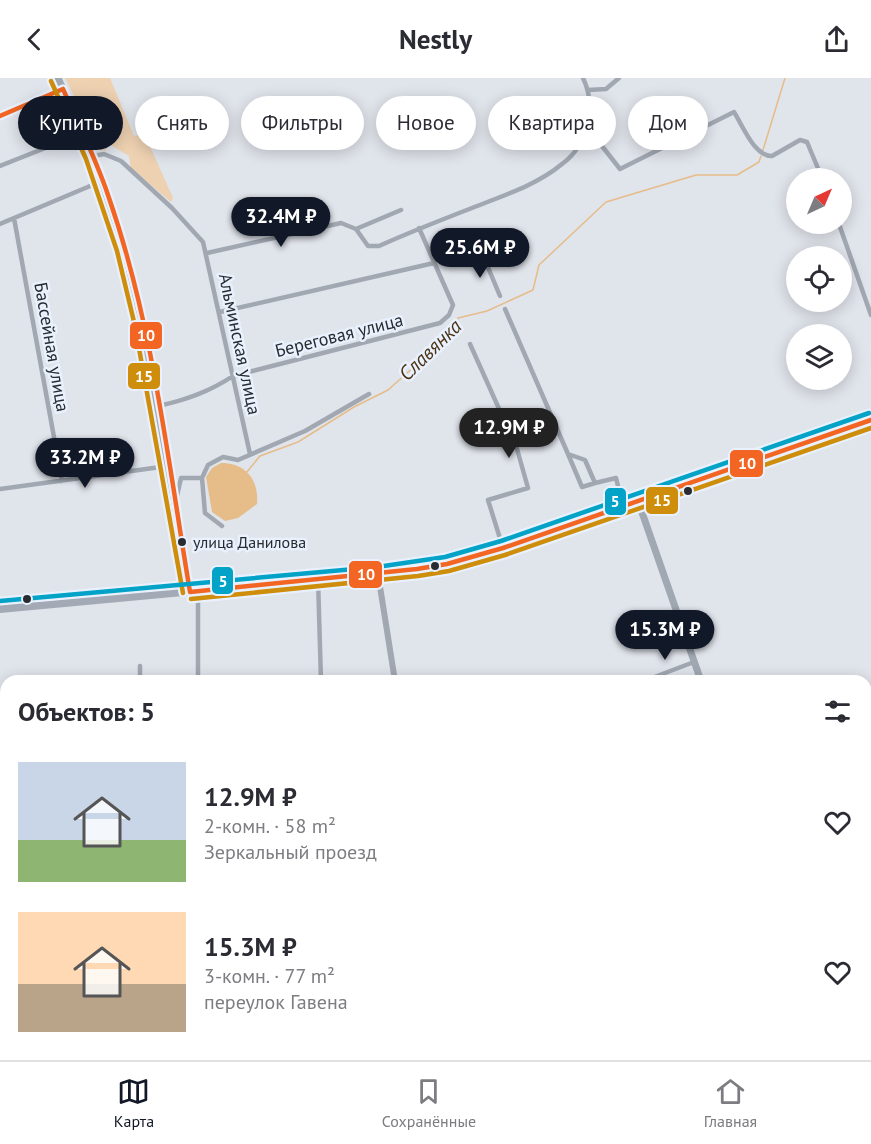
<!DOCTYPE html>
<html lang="ru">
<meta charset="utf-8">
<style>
body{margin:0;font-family:"PT Sans",sans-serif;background:#f7f7f7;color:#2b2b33;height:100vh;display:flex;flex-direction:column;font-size:22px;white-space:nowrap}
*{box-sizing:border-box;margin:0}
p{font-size:20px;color:#7c7c81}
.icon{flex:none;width:33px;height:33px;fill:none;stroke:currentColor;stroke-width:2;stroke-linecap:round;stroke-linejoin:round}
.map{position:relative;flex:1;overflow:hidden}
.panel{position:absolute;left:0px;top:597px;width:872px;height:386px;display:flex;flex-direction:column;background:#fff;border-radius:18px 18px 0 0;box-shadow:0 3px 15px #0003}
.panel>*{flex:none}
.top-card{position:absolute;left:18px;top:18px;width:836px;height:54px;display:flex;gap:12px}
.needle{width:39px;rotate:44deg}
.controls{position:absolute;left:786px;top:90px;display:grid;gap:12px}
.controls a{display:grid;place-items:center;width:66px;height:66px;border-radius:50%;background:#fff;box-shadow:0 3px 15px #0003;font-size:30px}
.price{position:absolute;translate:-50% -51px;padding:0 14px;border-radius:21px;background:#111827;color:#fff;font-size:20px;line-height:39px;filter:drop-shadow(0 2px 3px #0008)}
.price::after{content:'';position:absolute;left:50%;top:36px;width:18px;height:14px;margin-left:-9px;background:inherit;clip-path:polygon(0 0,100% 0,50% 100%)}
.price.selected{background:#222;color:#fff}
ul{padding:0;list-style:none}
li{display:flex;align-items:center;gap:18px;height:150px;padding:0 18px}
li span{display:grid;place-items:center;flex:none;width:168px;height:120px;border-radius:0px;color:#555}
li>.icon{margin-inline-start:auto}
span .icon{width:72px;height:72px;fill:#fffc;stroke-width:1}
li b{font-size:26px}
h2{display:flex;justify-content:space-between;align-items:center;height:72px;padding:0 18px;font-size:26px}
.pill{padding:0 21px;border-radius:27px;background:#fff;box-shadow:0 3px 15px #0003;font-size:21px;line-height:54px}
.pill.selected{background:#111827;color:#fff}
header{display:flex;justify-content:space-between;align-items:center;height:78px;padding:0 18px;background:#fff;font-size:27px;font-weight:700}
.dock{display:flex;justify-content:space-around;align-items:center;height:84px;border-top:2px solid #e1e1e2;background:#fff;font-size:16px;color:#7c7c81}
.dock a{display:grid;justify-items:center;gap:3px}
.dock .selected{color:#111827}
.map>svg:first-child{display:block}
.green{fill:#edd1b1}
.water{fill:#e6bc89}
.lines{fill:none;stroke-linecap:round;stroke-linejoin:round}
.stream{stroke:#e6bc89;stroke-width:1.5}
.minor{stroke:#a1a8b2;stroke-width:4.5}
.tertiary{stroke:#a1a8b2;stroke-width:6}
.secondary{stroke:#a0a8b2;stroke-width:7}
.primary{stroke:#a4aab5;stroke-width:8}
.bus-1-casing{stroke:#e8f1fd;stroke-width:9}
.bus-2-casing{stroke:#e8f1fd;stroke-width:9}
.bus-3-casing{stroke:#e8f1fd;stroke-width:9}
.bus-1{stroke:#f26522;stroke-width:4.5}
.bus-2{stroke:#ce8d0a;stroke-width:4.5}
.bus-3{stroke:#02a3c6;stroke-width:4.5}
.bus-dot{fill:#282b30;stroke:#e8f1fd;stroke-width:2}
.labels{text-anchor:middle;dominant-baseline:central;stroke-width:5;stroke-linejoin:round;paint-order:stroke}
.bus-label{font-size:16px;fill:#282b30;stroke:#e8f1fd;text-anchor:start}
.street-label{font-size:18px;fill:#282b30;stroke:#e8f1fd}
.water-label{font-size:20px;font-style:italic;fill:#4b3212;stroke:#e8f1fd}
.line-badge{stroke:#e8f1fd;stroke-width:2}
.badge-label{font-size:16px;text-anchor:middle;font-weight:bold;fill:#fff}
</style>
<header><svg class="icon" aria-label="back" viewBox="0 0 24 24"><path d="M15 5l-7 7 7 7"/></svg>Nestly<svg class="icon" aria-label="share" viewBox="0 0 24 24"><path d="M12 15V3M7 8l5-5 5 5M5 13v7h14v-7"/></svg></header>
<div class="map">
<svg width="871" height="982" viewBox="0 0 871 982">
<rect width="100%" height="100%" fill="#e0e4eb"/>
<!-- green -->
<path class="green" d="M65,0h45l24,58 11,-1 28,63 -2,4 -40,-34 -2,-12 -20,-12 -4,7 -4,-1z"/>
<!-- water -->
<path class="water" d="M221,385c25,0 38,17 36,41l-19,14 -13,3 -13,-9 -6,-35 6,-9z"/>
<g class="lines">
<!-- stream -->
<path class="stream" d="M763,72l22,-72
M246,395l14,-17 38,-14 56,-35 34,-17 46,-41 24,-31 29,-7 46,-21 6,-25 67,-63 90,-27h41l22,-13 2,-6"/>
<!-- minor -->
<path class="minor" d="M588,12l18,-1 13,-11
M587,49l33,42 114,-57c9,14 20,44 38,44l28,-16 7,2 15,36
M93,78l11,-2 17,7 51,47 31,34 47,212
M0,88l83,-33
M401,132l-45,19 12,17h11c31,-14 62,-26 93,-38 30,-12 65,-23 90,-44 26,-19 35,-57 21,-86
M14,140l48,263
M0,146l102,-43
M839,146l32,91
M207,175l134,-30 15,6
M482,175l18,43
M505,231l63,145 17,6 10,23 21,-5 7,28
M220,234l214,-49
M470,266l47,105 11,39 -40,12 15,48
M158,328c28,-6 51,-14 75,-30l207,-53 9,-8 4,-10 -34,-77
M568,376l14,33 13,-4
M202,400l6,-13 15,-8 15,3 67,-29 64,-37
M0,411l168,-23
M175,427l6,-27h21l3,35 17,13
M318,501l3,102
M140,603v-15
M198,603v-89
M644,603l50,-19
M0,753h6
M866,856l5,-2
M0,883l6,1
M866,920l5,-2
M19,976v6
M75,976v6
M142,976v6
M260,976v6
M597,976l1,6
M196,982v-6
M323,982v-6
M687,982l16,-6
M869,982l2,-1"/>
<!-- tertiary -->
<path class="tertiary" d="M0,38l63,-27
M378,496l17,107
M387,976v6"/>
<!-- secondary -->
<path class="secondary" d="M58,0l35,78 31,93 18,75 48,268
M638,423l63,180
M829,976l2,6"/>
<!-- primary -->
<path class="primary" d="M0,531l378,-35 69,-10 56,-16 368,-128"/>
<!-- bus-1 casing -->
<g class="bus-1-casing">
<path id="bus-1" d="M63,11c16,36 34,72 46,109 44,127 59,263 81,394
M0,38l63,-27
M190,514l227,-23 30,-5 56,-16 368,-128"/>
</g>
<!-- bus-2 casing -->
<g class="bus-2-casing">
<path id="bus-2" d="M51,3l35,78 31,92 18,75 48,267
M191,521l227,-23 31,-5 56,-16 366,-127"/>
</g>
<!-- bus-3 casing -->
<g class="bus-3-casing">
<path id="bus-3" d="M0,523l377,-34 68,-10 56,-16 368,-128"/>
</g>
<!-- bus-1 -->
<use href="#bus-1" class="bus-1"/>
<!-- bus-2 -->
<use href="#bus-2" class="bus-2"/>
<!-- bus-3 -->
<use href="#bus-3" class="bus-3"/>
</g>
<!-- markers -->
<g class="bus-dot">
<circle cx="688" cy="413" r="5"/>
<circle cx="182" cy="464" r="5"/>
<circle cx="435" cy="488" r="5"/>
<circle cx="27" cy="521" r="5"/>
</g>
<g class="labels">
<!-- bus labels -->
<g class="bus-label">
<text x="193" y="464">улица Данилова</text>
</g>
<!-- street labels -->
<g class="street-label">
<text transform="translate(339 257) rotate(-14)">Береговая улица</text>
<text transform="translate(240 266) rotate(78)">Альминская улица</text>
<text transform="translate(52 269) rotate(80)">Бассейная улица</text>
</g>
<!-- water labels -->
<g class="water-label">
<text transform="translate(430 272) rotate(-44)">Славянка</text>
</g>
</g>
<g class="line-badge">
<rect x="129" y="243" width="34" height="29" rx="6" fill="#f26522"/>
<rect x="127" y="284" width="34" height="28" rx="6" fill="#ce8d0a"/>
<rect x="729" y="371" width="35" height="29" rx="6" fill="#f26522"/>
<rect x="645" y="408" width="34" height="29" rx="6" fill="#ce8d0a"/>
<rect x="604" y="409" width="23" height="29" rx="6" fill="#02a3c6"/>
<rect x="348" y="482" width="35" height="29" rx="6" fill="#f26522"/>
<rect x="211" y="488" width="23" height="29" rx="6" fill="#02a3c6"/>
</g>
<g class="badge-label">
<text x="146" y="263">10</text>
<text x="144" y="304">15</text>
<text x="747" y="391">10</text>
<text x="662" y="428">15</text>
<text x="615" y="429">5</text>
<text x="366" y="502">10</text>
<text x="223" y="509">5</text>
</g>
</svg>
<div class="controls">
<a><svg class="needle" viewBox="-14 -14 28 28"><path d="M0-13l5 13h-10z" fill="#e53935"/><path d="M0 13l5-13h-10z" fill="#7c7c81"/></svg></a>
<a><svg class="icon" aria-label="locate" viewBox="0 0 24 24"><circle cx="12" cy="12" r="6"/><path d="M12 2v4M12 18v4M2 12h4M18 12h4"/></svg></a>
<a><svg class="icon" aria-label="layers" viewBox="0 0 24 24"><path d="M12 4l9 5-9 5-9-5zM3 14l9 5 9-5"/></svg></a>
</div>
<b class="price" style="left:281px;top:170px">32.4M ₽</b>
<b class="price" style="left:480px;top:201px">25.6M ₽</b>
<b class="price selected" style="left:509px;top:381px">12.9M ₽</b>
<b class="price" style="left:85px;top:411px">33.2M ₽</b>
<b class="price" style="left:665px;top:583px">15.3M ₽</b>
<div class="top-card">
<a class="pill selected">Купить</a>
<a class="pill">Снять</a>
<a class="pill">Фильтры</a>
<a class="pill">Новое</a>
<a class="pill">Квартира</a>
<a class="pill">Дом</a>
</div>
<section class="panel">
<h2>Объектов: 5<svg class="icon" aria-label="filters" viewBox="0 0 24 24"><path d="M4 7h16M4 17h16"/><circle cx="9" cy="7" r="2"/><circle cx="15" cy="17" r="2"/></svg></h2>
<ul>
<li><span style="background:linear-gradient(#c9d6e8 65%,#8fb573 0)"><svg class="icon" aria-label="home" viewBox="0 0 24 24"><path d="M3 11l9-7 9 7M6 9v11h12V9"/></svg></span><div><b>12.9M ₽</b><p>2-комн. · 58 m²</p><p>Зеркальный проезд</p></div><svg class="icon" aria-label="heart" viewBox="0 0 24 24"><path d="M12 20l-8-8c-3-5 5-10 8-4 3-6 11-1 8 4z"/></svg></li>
<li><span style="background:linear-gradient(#ffd9b3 60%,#b9a48a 0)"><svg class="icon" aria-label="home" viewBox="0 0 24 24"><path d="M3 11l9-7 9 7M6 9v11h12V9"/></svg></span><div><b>15.3M ₽</b><p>3-комн. · 77 m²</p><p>переулок Гавена</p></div><svg class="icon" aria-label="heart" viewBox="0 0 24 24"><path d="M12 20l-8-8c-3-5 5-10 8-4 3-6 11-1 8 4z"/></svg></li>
</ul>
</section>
</div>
<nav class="dock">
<a class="selected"><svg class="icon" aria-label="map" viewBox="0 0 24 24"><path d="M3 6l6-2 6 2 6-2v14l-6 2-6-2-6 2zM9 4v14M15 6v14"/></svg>Карта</a>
<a><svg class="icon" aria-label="saved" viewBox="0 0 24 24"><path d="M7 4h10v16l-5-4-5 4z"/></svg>Сохранённые</a>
<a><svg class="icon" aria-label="home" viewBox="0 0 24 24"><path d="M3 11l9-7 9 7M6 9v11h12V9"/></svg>Главная</a>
</nav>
